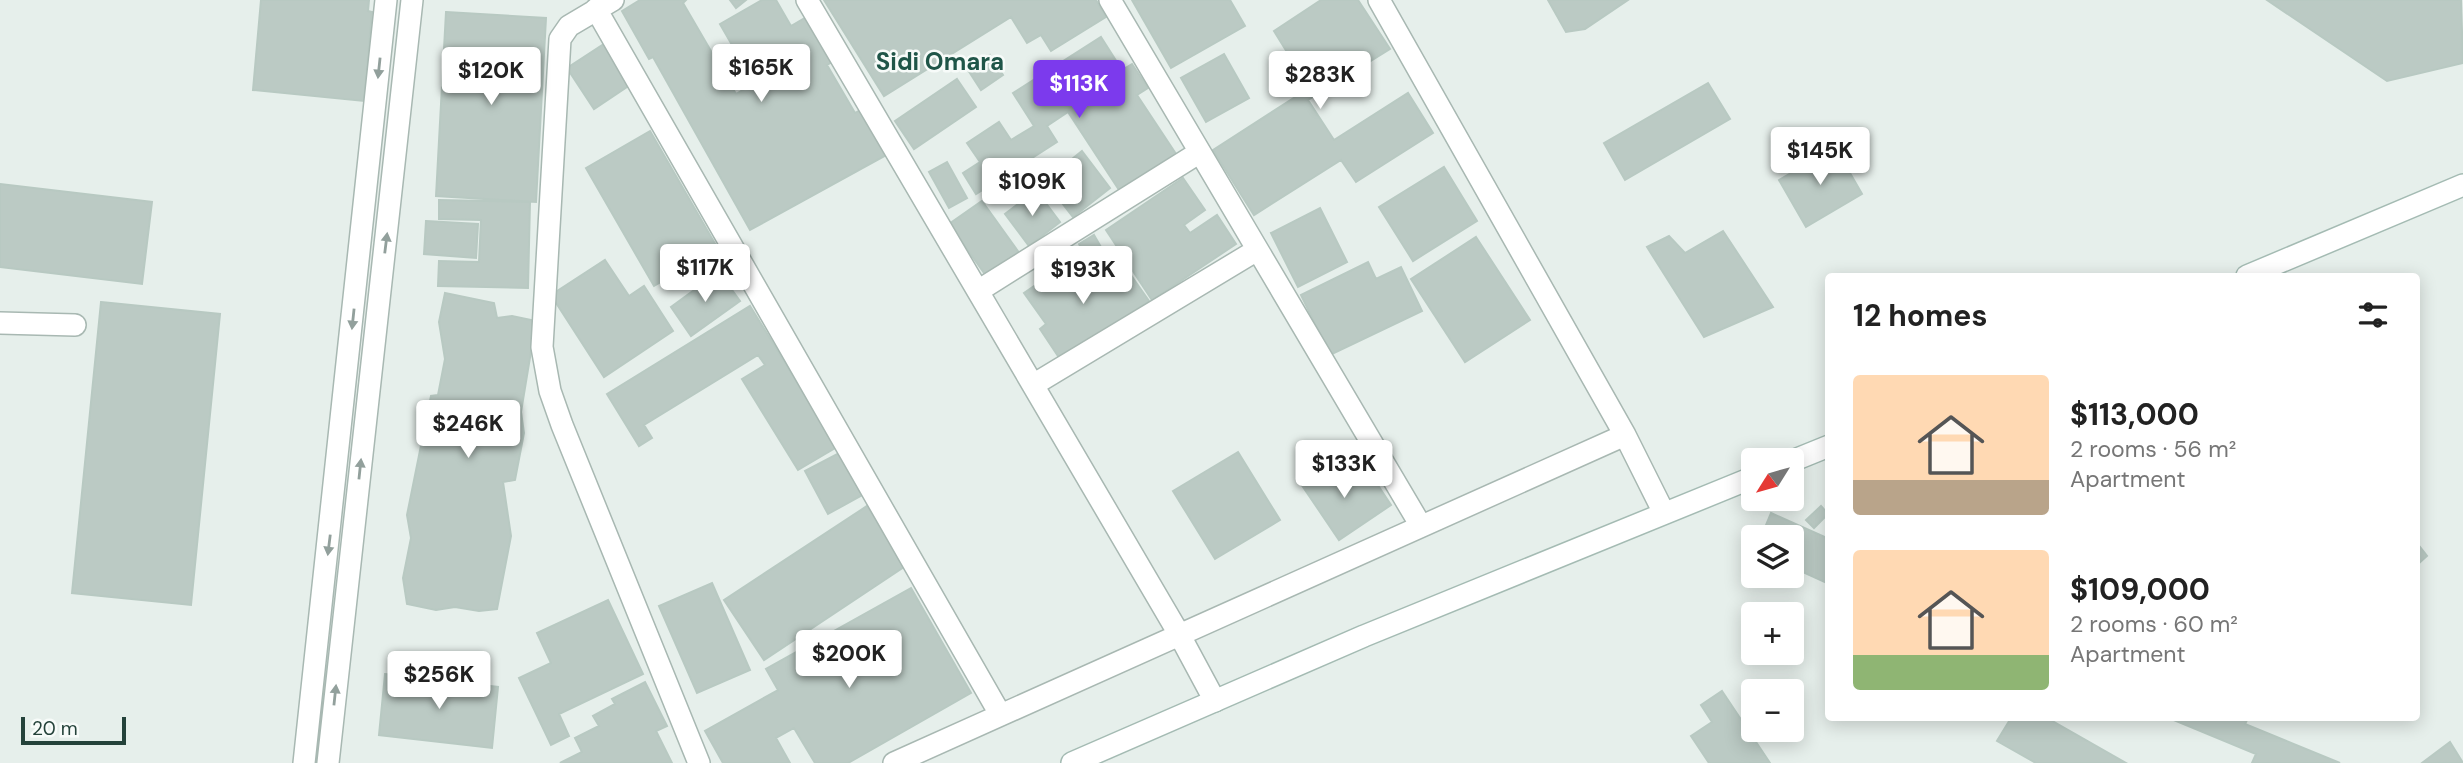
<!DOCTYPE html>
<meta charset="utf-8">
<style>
body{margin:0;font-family:"DM Sans",sans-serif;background:#f6f6f6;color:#222;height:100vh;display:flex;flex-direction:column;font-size:26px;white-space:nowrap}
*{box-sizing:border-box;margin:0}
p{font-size:23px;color:#767676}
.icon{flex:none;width:38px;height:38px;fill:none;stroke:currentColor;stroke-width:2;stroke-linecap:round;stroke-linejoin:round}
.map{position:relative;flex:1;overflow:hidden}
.side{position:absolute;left:1825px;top:273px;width:595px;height:448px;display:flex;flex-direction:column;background:#fff;border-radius:7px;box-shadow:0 4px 18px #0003}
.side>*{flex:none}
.needle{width:46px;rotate:233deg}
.tools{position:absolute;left:1741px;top:448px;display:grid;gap:14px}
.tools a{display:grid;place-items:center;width:63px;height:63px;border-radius:7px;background:#fff;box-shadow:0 4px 18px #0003;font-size:35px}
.scale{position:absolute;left:21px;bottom:18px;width:105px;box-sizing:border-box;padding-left:7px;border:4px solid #24423a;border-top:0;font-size:19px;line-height:24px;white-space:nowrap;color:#24423a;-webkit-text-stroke:5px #f7fbf9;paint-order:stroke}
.price{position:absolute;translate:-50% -60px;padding:0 16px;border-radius:7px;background:#fff;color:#222;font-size:23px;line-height:46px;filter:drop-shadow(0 2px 4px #0008)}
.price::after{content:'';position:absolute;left:50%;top:42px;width:21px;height:16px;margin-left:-10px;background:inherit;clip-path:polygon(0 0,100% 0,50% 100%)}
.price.on{background:#7c3aed;color:#fff}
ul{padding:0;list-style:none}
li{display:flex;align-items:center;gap:21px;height:175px;padding:0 28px}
li span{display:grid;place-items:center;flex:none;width:196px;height:140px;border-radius:7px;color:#555}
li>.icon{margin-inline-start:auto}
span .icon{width:84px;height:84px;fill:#fffc;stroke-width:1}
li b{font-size:30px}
h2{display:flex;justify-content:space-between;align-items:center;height:84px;padding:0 28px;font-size:30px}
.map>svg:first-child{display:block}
.building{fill:#bbcac4;stroke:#b8c9c2;stroke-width:2}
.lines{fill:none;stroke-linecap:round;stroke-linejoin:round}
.minor-casing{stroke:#a8b8b2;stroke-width:24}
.secondary-casing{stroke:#a4bbb3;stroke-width:24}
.minor{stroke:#fff;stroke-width:21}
.secondary{stroke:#fff;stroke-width:21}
.oneway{fill:#92a09c}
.labels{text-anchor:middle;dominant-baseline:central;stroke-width:5;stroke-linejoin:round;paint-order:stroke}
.district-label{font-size:24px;font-weight:bold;fill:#1f5548;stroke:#f7fbf9}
</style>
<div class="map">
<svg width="2463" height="763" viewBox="0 0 2463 763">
<rect width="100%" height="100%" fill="#e6efeb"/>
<!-- building -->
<path class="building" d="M261,0h108l-1,11 4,1 -8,89 -111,-11z
M640,0h46l-3,3 53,91 18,-11 -34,-59 42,-24h14l15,26 17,-10 26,45 -7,4 28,48 7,-4 26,45 -138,76 -97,-173 -4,2 -27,-48z
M730,0h16l-10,8z
M824,0h272l10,17 -55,34 -10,-16 -14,8 -16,-26 -127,79z
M1132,0h98l15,26 -74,42z
M1321,0h37l32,49 -82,51 26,40 74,-47 25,40 -77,49 -15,-22 -87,55 -41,-65 90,-58 -9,-15 6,-4 -26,-42z
M1548,0h80l-43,29 -19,3z
M2267,0h194l2,63 -76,18z
M446,12l100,6 -10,184 -100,-6z
M1101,37l21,33 10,-6 16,24 -11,7 39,59 -57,36 -51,-78 -21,14 10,16 -81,52 -13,-21 17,-11 -13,-19 32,-21 12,18 23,-14 -21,-33z
M604,44l26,41 -36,24 -27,-41z
M1224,54l25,44 -43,24 -25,-44z
M990,55l13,20 -22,15 -13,-20z
M957,79l19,28 -62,42 -19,-28z
M1708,83l22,36 -105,61 -21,-37z
M650,131l68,118 -64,37 -68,-118z
M1835,147l27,47 -56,33 -27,-47z
M1082,151l28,37 -37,29 -28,-36z
M947,162l20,36 -18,10 -20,-36z
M1444,167l33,54 -64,40 -34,-54z
M1183,178l22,32 -21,15 6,8 27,-18 19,29 -84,56 -46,-70z
M0,184l152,18 -10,82 -142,-17z
M1036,190l24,32 -31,24 -24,-32z
M439,200l91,2 -2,86 -90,-2 1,-25 40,1 2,-42 -42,-1z
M982,201l38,53 -33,23 -38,-53z
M1320,208l27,54 -49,25 -27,-54z
M426,221l52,3 -2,34 -52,-4z
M1723,231l50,76 -69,30 -57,-90 22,-11 16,17z
M1094,235l15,26 -15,8 -15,-25z
M1476,237l54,83 -65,42 -54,-83z
M1075,258l19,27 29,-21 26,37 -87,61 -22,-33 6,-5 -22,-31z
M605,260l24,36 15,-10 29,45 -69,46 -53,-82z
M1368,262l8,17 25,-12 21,44 -92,44 -29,-60z
M719,272l21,29 -49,35 -20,-29z
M445,293l49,10 3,15 15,-2 24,5 -15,91 3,21 -9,47 -12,2 8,54 -14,73 -18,2 -24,-4 -19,3 -29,-6 -4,-26 8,-40 -4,-23 24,-119 7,-1 7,-36 -6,-37z
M101,302l119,12 -29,291 -119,-12z
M750,306l87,141 -39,23 -56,-91 23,-14 -7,-10 -114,70 8,13 -13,8 -32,-52z
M841,452l23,42 -36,20 -23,-43z
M1238,452l42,68 -65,39 -42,-68z
M1328,461l20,29 23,-15 20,30 -52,35 -40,-59z
M867,506l40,59 -143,95 -40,-60z
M1821,506l7,8 -14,14 -8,-8z
M1771,513l58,26v45l-37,-17v-30h-31z
M2417,543l10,13 -10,9z
M712,583l38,87 -53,23 -38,-87z
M911,588l60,105 -123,70h-33l-21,-35 -18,10 14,25h-67l-18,-32 73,-41 -12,-21z
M608,600l35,74 -84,40 10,22 -18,9 -32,-67 32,-15 -14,-30z
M385,674l113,13 -6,61 -113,-13z
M645,682l22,44 -11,5 16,32h-112l22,-11 -7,-14 24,-12 -6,-10 22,-12 -3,-5z
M1722,691l48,72h-61l-18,-27 21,-14 -11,-17z
M2011,718h36l79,45h-90l-39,-22z
M2169,718h79l-3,6 95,39h-88l4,-9z
M2450,742l13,21h-41z"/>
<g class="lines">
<!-- minor casing -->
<g class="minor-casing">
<path id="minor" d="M613,0l-44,26 -9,13 -18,308 8,44 12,34 137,338
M807,0l372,634 36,67
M1110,0l311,526
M1379,0l246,435 39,78
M596,9l404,705
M978,291l222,-139
M0,323l75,2
M1033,385l224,-135
M304,763l82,-763
M328,763l84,-763
M894,763l731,-328"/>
</g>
<!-- secondary casing -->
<g class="secondary-casing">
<path id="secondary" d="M2247,276l216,-91
M1792,461l37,-15
M1072,763l292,-127 390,-159"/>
</g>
<!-- minor -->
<use href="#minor" class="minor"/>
<!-- secondary -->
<use href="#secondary" class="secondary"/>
</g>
<!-- one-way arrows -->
<defs><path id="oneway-solid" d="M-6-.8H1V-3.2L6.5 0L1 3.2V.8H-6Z" transform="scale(1.75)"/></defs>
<g class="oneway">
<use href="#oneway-solid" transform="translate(379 68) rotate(96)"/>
<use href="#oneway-solid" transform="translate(386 243) rotate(-83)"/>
<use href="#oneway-solid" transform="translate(353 319) rotate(96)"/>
<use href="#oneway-solid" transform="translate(360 469) rotate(-84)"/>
<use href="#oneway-solid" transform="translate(329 545) rotate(97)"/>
<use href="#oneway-solid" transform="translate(335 695) rotate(-84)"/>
</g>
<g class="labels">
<!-- district labels -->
<g class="district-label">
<text x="940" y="61">Sidi Omara</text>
</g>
</g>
</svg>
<div class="tools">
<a><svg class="needle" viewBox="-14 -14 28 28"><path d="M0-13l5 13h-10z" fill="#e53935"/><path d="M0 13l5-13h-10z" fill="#767676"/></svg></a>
<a><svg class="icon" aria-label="layers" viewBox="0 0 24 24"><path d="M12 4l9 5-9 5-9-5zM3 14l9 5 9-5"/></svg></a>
<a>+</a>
<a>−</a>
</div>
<div class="scale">20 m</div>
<b class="price" style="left:761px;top:104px">$165K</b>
<b class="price" style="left:491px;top:107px">$120K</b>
<b class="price" style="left:1320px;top:111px">$283K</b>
<b class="price on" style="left:1079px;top:120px">$113K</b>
<b class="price" style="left:1820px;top:187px">$145K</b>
<b class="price" style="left:1032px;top:218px">$109K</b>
<b class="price" style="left:705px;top:304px">$117K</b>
<b class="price" style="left:1083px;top:306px">$193K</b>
<b class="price" style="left:468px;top:460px">$246K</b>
<b class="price" style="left:1344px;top:500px">$133K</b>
<b class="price" style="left:849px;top:690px">$200K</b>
<b class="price" style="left:439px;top:711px">$256K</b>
<section class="side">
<h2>12 homes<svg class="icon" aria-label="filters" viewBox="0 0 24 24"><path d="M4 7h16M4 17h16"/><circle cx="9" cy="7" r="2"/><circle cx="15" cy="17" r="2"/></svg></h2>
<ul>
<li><span style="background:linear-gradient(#ffd9b3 75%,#b9a48a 0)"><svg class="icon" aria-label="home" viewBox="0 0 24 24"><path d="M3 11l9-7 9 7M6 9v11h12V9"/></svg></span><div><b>$113,000</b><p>2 rooms · 56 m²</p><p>Apartment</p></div></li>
<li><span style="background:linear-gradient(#ffd9b3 75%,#8fb573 0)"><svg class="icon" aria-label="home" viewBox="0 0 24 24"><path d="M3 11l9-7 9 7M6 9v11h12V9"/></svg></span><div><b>$109,000</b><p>2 rooms · 60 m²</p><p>Apartment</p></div></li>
</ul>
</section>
</div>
